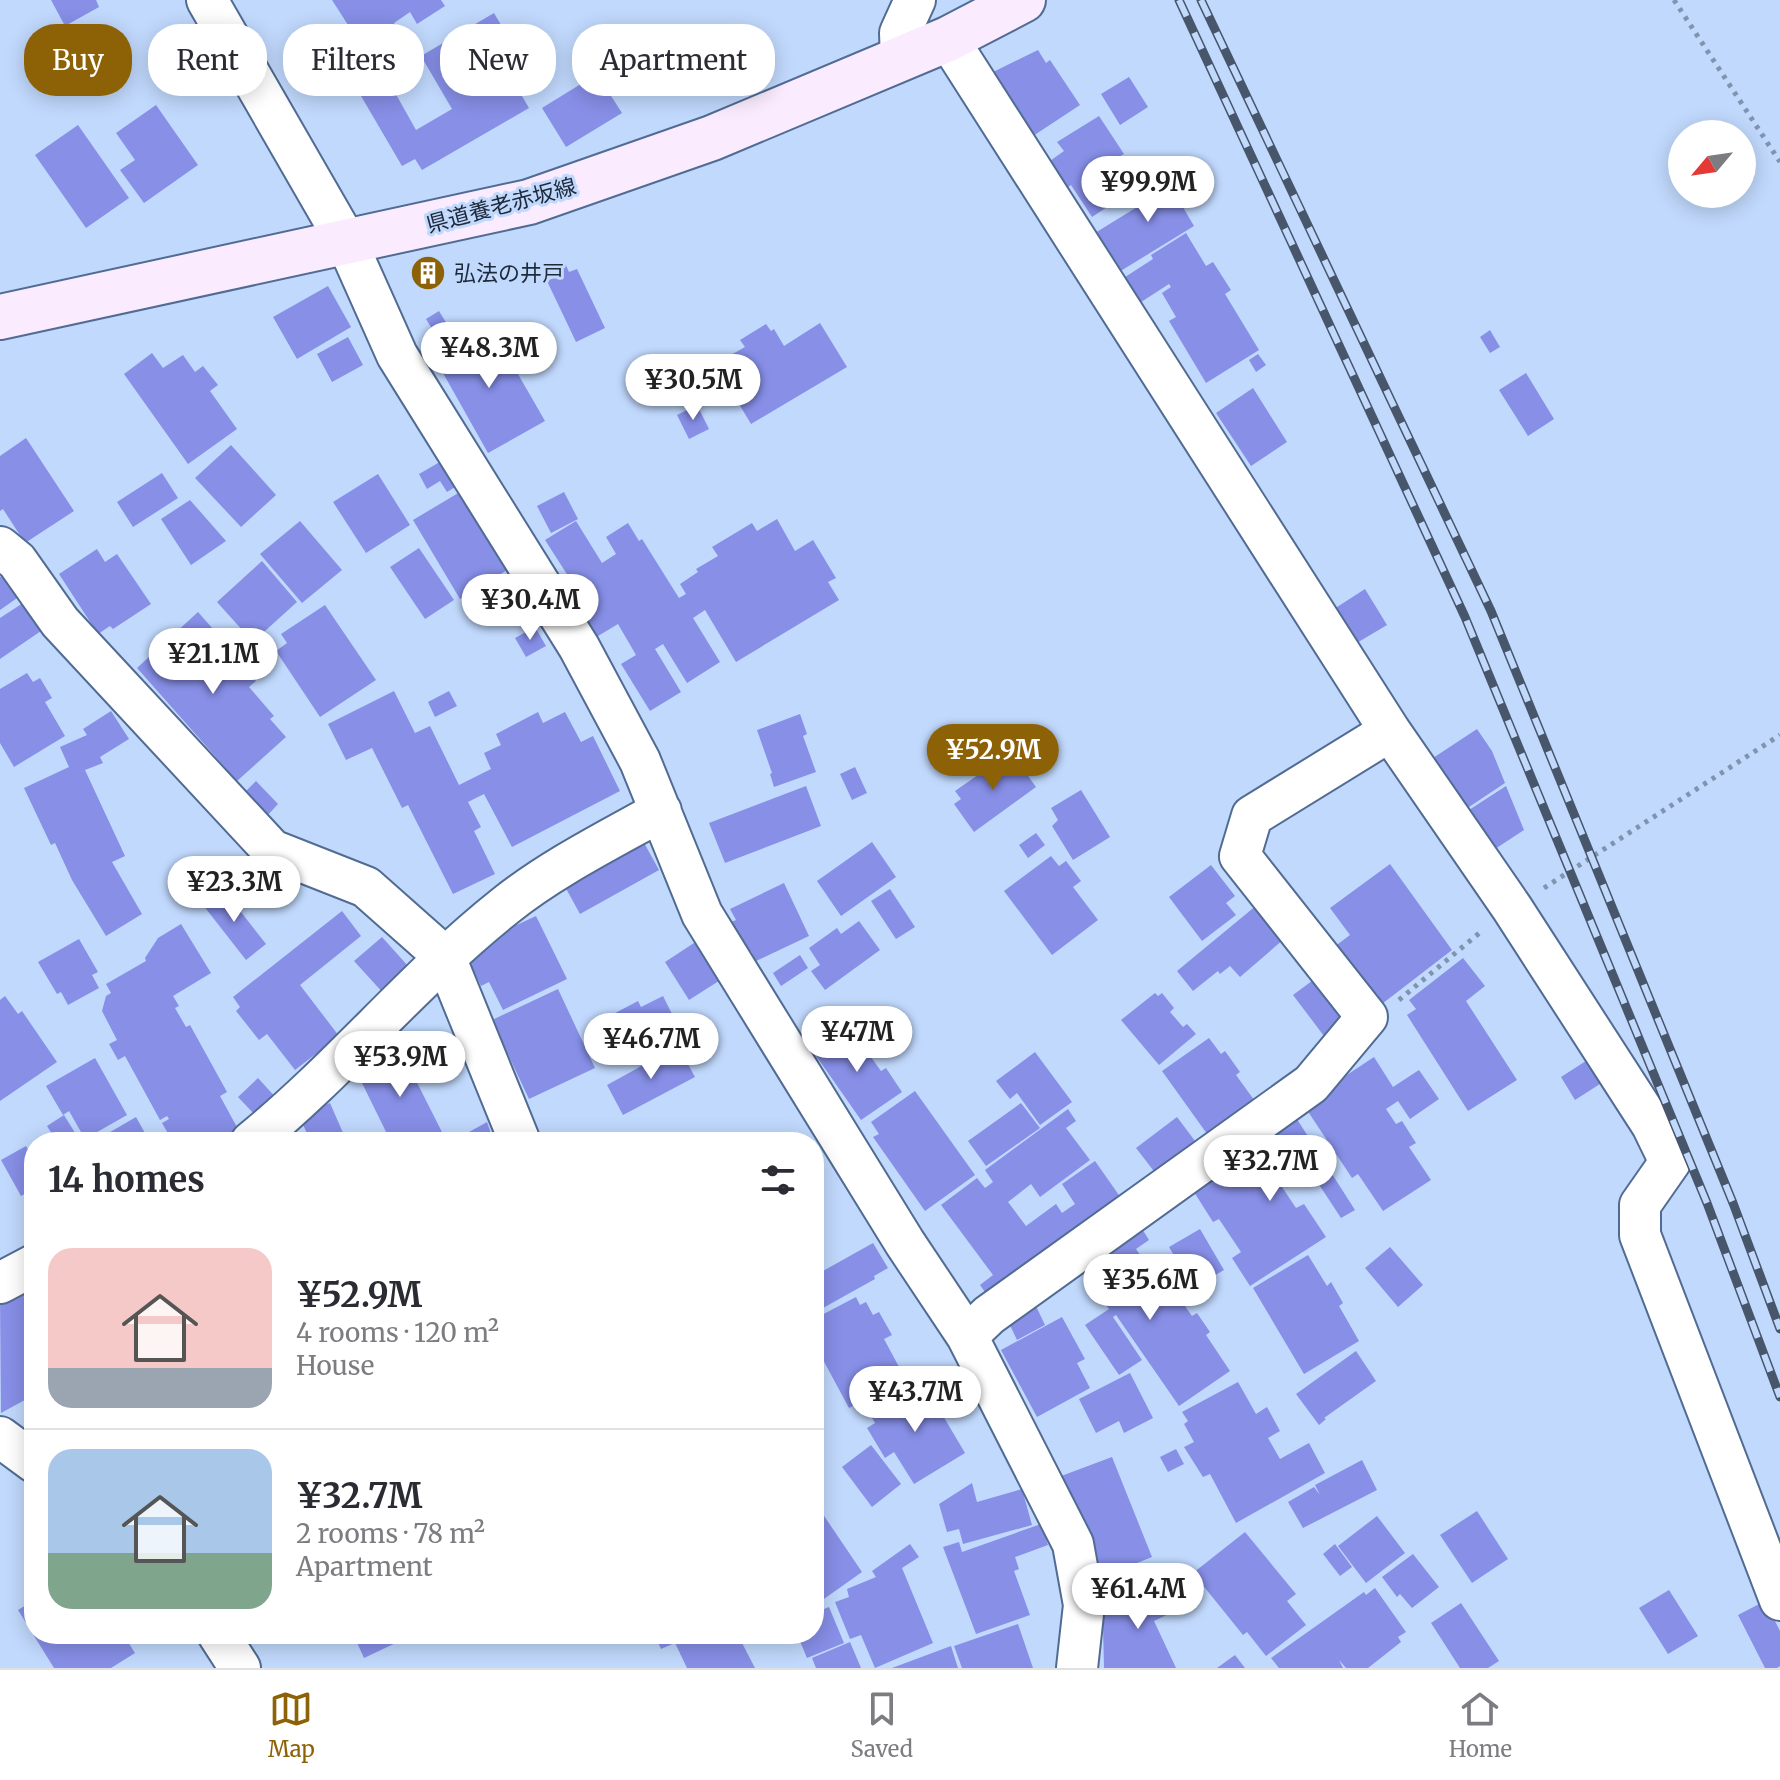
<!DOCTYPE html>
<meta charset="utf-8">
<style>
body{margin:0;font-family:Merriweather,"Noto Sans JP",serif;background:#f2f2f3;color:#2b2b33;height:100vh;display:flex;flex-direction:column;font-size:30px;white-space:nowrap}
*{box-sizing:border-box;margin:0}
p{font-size:26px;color:#7c7c81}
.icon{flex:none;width:44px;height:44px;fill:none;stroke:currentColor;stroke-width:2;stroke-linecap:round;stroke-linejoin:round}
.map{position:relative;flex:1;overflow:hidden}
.panel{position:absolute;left:24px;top:1132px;width:800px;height:512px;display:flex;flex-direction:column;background:#fff;border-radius:32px;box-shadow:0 4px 20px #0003}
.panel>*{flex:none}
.banner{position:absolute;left:24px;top:24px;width:800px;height:72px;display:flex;gap:16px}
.needle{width:52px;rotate:241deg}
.controls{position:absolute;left:1668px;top:120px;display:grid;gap:16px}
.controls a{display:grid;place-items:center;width:88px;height:88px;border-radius:50%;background:#fff;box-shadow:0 4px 20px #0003;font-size:40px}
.price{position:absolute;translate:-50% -68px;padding:0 18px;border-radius:28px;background:#fff;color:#222;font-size:26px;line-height:52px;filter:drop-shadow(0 2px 4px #0008)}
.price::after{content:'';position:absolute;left:50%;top:48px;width:24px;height:18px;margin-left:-12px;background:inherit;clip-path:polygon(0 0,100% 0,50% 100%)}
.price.selected{background:#8d6206;color:#fff}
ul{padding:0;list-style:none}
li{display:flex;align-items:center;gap:24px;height:200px;padding:0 24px}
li+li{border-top:2px solid #e1e1e2}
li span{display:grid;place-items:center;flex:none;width:224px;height:160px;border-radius:24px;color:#555}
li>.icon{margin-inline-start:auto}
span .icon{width:96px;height:96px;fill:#fffc;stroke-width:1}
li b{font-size:34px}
h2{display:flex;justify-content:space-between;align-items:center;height:96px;padding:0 24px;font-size:34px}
.tag{padding:0 28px;border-radius:32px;background:#fff;box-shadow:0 4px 20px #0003;font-size:28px;line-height:72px}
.tag.selected{background:#8d6206;color:#fff}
.tabs{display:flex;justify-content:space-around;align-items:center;height:112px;border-top:2px solid #e1e1e2;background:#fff;font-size:22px;color:#7c7c81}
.tabs a{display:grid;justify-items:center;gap:4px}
.tabs .selected{color:#8d6206}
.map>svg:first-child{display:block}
.building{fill:#878fe7}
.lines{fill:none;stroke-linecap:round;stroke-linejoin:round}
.street-casing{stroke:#516b93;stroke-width:44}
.secondary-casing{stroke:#516b93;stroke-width:48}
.path{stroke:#8093af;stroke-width:5;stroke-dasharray:4 6;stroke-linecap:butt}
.street{stroke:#fff;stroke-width:40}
.secondary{stroke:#faecfe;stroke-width:44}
.rail-casing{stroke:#47566b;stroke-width:9}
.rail{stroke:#c1d9fd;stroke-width:6;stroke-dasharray:18;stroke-linecap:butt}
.labels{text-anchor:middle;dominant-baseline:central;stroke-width:6;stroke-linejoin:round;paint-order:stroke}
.street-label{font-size:22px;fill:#1e293a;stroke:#c1d9fd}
.poi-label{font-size:22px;fill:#1e293a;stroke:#c1d9fd;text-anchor:start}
</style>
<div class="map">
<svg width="1780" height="1668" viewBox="0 0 1780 1668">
<rect width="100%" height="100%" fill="#c1d9fd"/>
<!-- building -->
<path class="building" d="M51,0h45l3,7 -34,19z
M332,0h109l4,6 -28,18 -7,-12 -16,11 5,8 -18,11 -9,-13 -15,10z
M494,13l17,29 -4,3 8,14 -11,6 25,43 -107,62 -7,-11 -13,7 -41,-70 27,-16 28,50 36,-21 -31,-53z
M1038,50l8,13 4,-3 30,45 -50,33 -41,-64z
M597,74l25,39 -56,34 -24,-39z
M1129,77l19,30 -28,18 -19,-31z
M156,105l42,60 -54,38 -24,-33 15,-10 -19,-27z
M1099,116l25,38 -7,4 19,30 -44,29 -21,-32 -7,5 -17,-27 17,-12 -7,-9z
M78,125l51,73 -43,30 -51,-73z
M1174,168l13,22 -10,7 17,29 -75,46 -24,-39 60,-37 -7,-12z
M1186,233l20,33 7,-4 18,28 -6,4 34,56 -53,33 -37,-62 7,-4 -14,-24 9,-6 -2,-3 -31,20 -16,-25 31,-20 -2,-4z
M431,260l10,17 -17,10 -10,-17z
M565,263l4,9 8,-3 28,59 -29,14 -29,-61 9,-4 -4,-8z
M328,286l23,41 -54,32 -24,-42z
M439,311l8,13 -13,8 -8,-13z
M820,323l27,44 -96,57 -36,-60 30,-17 -5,-7 26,-16 5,7 3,-2 10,17z
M484,328l10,16 5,-3 46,80 -57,32 -54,-96z
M1490,330l10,17 -10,6 -10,-16z
M348,337l15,28 -31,17 -15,-28z
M152,353l11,15 20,-13 12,17 8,-6 15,19 -8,6 27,38 -49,35 -64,-90z
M1258,354l8,11 -10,7 -7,-12z
M1526,373l28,46 -26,17 -29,-46z
M1253,388l34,54 -36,24 -35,-53z
M697,405l12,24 -20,10 -12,-24z
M26,438l48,73 -49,32 -22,-34 -3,2v-55z
M231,445l45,50 -35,32 -46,-49z
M445,459l15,25 -13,8 -7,-11 -13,8 -8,-15z
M162,473l16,25 -45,29 -16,-25z
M378,474l32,51 -44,28 -33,-51z
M465,489l47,78 -52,32 -47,-79z
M564,492l14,27 -27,14 -14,-27z
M190,500l36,41 -35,24 -30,-46z
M777,519l18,32 18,-11 23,38 -8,4 11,18 -103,62 -31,-52 -12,8 27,44 -33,21 -24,-39 -8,5 26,43 -31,19 -29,-47 15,-9 -18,-31 -25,15 -28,-53 7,-4 -27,-42 31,-19 26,42 14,-9 -10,-17 22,-14 11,18 3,-2 37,59 7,-4 -6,-10 18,-12 -2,-3 22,-13 -6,-9 40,-24 5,8z
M300,521l42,49 -40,33 -42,-49z
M419,548l35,52 -29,19 -35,-52z
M97,549l8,13 12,-8 34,50 -38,25 -3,-3 -12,8 -39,-60z
M262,561l35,41 -44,40 -36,-40z
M5,574l15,22 -20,14v-33z
M1365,589l22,36 -32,19 -21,-35z
M23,603l18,28 -41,28v-41z
M325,605l51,75 -56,37 -44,-66 11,-8 -6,-9z
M198,612l31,35 -5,4 7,8 3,-2 22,24 -7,6 25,29 -4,3 16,18 -49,44 -100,-113z
M535,627l11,19 -20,11 -11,-19z
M27,673l6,9 7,-4 12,20 -7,4 20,34 -51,31 -14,-24v-54z
M394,691l21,42 15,-7 29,59 32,-16 -7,-16 17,-8 -5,-11 42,-22 5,11 22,-11 16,30 12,-6 27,55 -108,56 -28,-53 -16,8 13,25 -7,4 21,43 -42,20 -45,-89 -6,3 -30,-60 -26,12 -18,-36z
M449,691l8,15 -22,11 -7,-15z
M111,711l18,28 -29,18 3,6 -18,7 40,86 -13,6 30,52 -36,22 -34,-56 -17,-37 -4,2 -27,-57 45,-21 -9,-20 27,-12 -4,-6z
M800,714l7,20 -4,2 13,36 -42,15 -4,-13 2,-1 -15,-43z
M1477,729l15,22 13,32 -39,26 -33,-51z
M1011,752l25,35 -62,45 -20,-28 7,-5 -6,-8z
M855,767l12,26 -15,7 -12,-26z
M256,781l22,23 -12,13 -23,-23z
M806,786l15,40 -96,37 -16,-40z
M1506,786l18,44 -29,19 -26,-39z
M1081,790l29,47 -37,23 -21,-34 6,-6 -7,-12z
M1036,833l9,12 -17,13 -9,-13z
M642,839l17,31 -79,44 -17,-31z
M872,842l24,35 -55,39 -24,-35z
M1051,856l8,10 7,-5 15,20 -8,6 25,33 -46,35 -48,-64z
M1390,864l62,86 -74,57 -44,-60 16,-12 -20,-27z
M1211,865l24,31 -9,7 10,12 -34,26 -33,-44z
M784,883l25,53 -53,25 -5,-10 -5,2 -15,-31 5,-2 -6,-11z
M223,889l43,55 -20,16 -43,-55z
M890,889l25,38 -19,12 -25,-38z
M1263,900l28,33 -51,44 -10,-11 -10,8 -2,-3 -25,20 -16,-20z
M342,911l19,25 -61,49 39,51 -44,34 -28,-36 -8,6 -23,-29 4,-4 -7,-10z
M536,916l31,63 -64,31 -14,-28 -8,4 -14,-29 27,-15 -3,-5z
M859,921l21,29 -55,40 -14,-19 9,-6 -11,-17 28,-20 4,6z
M181,924l30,49 -38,23 6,10 -4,2 11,19 4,-2 37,67 -7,4 18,33 -24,13h-41l-11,-19 7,-4 -2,-3 -7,4 -35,-64 -7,4 -9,-16 8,-4 -15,-29 4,-15 5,-3 -5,-9 40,-23 -1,-3 13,-20z
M382,937l26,29 -9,8 4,4 -18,17 -31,-34z
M79,939l19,33 -6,3 7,13 -31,17 -7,-13 -4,2 -19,-32z
M697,941l25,38 -33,21 -24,-38z
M800,955l8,13 -27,18 -8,-13z
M1463,958l22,28 -19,15 51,79 -49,31 -61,-96 9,-6 -7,-9z
M1320,975l28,38 -21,27 -34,-45z
M558,989l37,79 -66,31 -37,-79z
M1155,993l3,3 4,-3 12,15 -4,4 13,15 4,-3 9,10 -37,31 -38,-45z
M5,996l13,18 4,-3 35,51 -57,39v-101z
M663,996l16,32 -60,31 -19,-38 38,-20 3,6z
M850,1028l31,43 5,-3 16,24 -41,28 -47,-67z
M1209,1038l12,16 4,-3 15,21 -4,3 21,29 -47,34 -48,-67z
M396,1041l50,99 -3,2h-52l-29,-59 11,-6 -9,-20z
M678,1046l17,31 -72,38 -16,-30z
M1035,1052l37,50 -32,23 -23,-32 -7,6 -14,-18z
M1374,1057l19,30 26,-17 20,29 -29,20 -12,-18 -12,8 10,15 6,-3 14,22 -7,4 22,33 -48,31 -25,-37 -6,4 -49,-74z
M95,1058l32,57 -42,24 -16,-28 -6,4 -17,-29z
M1589,1059l14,23 -28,18 -14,-23z
M258,1078l20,22 -20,18 -20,-21z
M915,1091l60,84 -50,36 -52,-74 6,-3 -8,-12z
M330,1103l17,39h-36l-12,-26z
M1021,1103l19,25 -54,38 -18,-25z
M1068,1109l8,12 -10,7 24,32 -50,37 -9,-13 -23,18 18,24 30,-22 6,9 13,-9 -13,-20 33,-23 33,47 -138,91 -10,-14 13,-10 -52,-70 36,-27 8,10 8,-6 -8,-12z
M64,1115l13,21 -10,6h-10l-10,-16z
M1295,1116l60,94 -14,8 -44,-67 -27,18 26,39 8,-4 22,33 -76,49 -18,-28 9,-6 -22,-33 -6,3 -19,-30 63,-41 -4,-7z
M136,1117l14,25h-57z
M1177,1117l24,32 -41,30 -24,-31z
M487,1122l7,20h-43z
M26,1146l8,14v29l-13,7 -20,-36z
M1139,1224l10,16 -13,9 25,36 -7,4 10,15 13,-9 15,21 5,-3 13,19 -4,3 24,36 -51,35 -63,-91 -3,2 29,43 -23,15 -34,-50 24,-16 -16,-22 5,-4 -14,-20z
M1200,1229l24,41 -31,18 -24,-41z
M873,1243l15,25 -14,8 1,3 -61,34v-37z
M1390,1247l33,38 -25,22 -33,-39z
M1308,1255l19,31 4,-4 12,21 -4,3 20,35 -55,33 -51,-86z
M34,1285v5l-9,5 9,16v84l-33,18 -1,-116z
M856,1297l4,8 6,-3 7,13 6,-3 13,23 -8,4 21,39 -56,30 -35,-65v-24z
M1034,1302l11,23 -28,15 -11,-23z
M1062,1317l23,42 -8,4 13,25 -53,29 -36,-67z
M1356,1351l20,30 -52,37 2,1 -7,6 -23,-31z
M1130,1373l23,45 -29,15 -5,-12 -23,12 -17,-34z
M923,1382l42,71 -51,31 -20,-32 -9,6 -18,-30 8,-5 -5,-9z
M1238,1382l18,32 11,-7 13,24 -12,7 12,21 29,-16 16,30 -89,50 -26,-49 -7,3 -19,-30 10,-5 -10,-18 4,-3 -6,-9z
M871,1445l30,39 -29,23 -30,-40z
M1176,1449l8,15 -16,8 -8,-15z
M1112,1457l40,100 -55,22 -41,-101z
M1362,1460l15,30 -74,38 -15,-26 26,-15 6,8 -5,-10z
M972,1483l5,19 45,-13 10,36 -69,19 -4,-15 -12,3 -8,-28z
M814,1501l48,71 -48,34z
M1477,1511l31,48 -36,24 -32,-48z
M1377,1516l28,37 -39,30 -28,-37z
M1041,1524l7,21 -33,12 4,12 -5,2 16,44 -54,19 -33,-87 16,-5 3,10z
M1245,1532l51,62 -9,7 19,24 -40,31 -19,-24 -4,3 -50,-62z
M910,1544l9,13 -17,11 31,75 -58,25 -14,-33 -11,4 -15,-37 14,-5 -2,-8 29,-12 -4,-6z
M1335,1544l17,23 -12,9 -17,-22z
M1413,1554l26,33 -27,21 -12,-14 -3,3 -15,-20z
M1168,1581l13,27 -27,13 22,47h-72l-1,-42 -5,-12z
M1375,1588l31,44 -8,5 3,5 -33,26h-22l-7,-8 4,8h-64l-8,-10 93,-66 2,3z
M1669,1590l29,46 -30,18 -29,-46z
M34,1600v34h89l12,19 -24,15h-57l-36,-58z
M1765,1601l15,30v35l-3,2h-12l-27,-53z
M1461,1603l38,58 -11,7h-28l-29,-45z
M829,1607l15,36 -37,15 -10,-24h17v-21z
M1018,1624l15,44h-71l-8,-22z
M353,1634h44l3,7 -36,17z
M654,1634h93l2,3 -8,4 14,27h-68l-12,-25 -14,6z
M850,1642l11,26h-45l-4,-10z
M951,1646l7,22h-66z
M1235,1655l10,13h-28z"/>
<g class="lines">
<!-- street casing -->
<g class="street-casing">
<path id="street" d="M207,0l140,243 50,112 182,292 61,114 62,153 203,329 62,93 106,208 11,61 -7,63
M948,39l442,692 122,177 140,217 18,37 -30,43v30l140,365
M901,58l-1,-25 15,-33
M0,547l17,14 43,61 212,228 94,37 79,70 75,185
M251,1142c90,-73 163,-164 254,-236 46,-37 104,-66 156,-95
M0,1283l34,-18
M967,1336l22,-21 322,-231 56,-67 -127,-161 12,-40 138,-85
M0,1437l34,25
M218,1634l22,34"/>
</g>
<!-- secondary casing -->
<g class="secondary-casing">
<path id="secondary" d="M0,317l529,-115 183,-64 236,-99 75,-39"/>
</g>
<!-- path -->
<path class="path" d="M1674,0l106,162
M1544,888l236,-153
M1399,1000l84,-70"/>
<!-- street -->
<use href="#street" class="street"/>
<!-- secondary -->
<use href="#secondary" class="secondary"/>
<!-- rail casing -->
<g class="rail-casing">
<path id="rail" d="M1179,0l286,617 242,586 73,194
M1201,0l290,611 242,592 47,126"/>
</g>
<!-- rail -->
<use href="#rail" class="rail"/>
</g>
<!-- icons -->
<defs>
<g id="building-disc" transform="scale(1.8)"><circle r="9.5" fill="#8d6206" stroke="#c1d9fd"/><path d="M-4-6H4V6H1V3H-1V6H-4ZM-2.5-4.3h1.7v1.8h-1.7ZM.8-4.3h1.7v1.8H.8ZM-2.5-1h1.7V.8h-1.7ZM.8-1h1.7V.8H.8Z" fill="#fff"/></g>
</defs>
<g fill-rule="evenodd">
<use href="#building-disc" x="428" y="273"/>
</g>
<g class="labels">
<!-- street labels -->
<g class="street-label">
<text transform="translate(501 205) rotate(-15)">県道養老赤坂線</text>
</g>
<!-- poi labels -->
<g class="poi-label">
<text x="454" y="273">弘法の井戸</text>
</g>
</g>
</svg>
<div class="controls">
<a><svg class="needle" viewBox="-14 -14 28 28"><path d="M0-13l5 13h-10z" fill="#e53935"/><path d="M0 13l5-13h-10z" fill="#7c7c81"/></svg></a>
</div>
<b class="price" style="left:1148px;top:224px">¥99.9M</b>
<b class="price" style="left:489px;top:390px">¥48.3M</b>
<b class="price" style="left:693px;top:422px">¥30.5M</b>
<b class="price" style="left:530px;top:642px">¥30.4M</b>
<b class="price" style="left:213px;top:696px">¥21.1M</b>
<b class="price selected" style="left:993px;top:792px">¥52.9M</b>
<b class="price" style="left:234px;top:924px">¥23.3M</b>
<b class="price" style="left:857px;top:1074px">¥47M</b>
<b class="price" style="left:651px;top:1081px">¥46.7M</b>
<b class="price" style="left:400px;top:1099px">¥53.9M</b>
<b class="price" style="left:1270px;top:1203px">¥32.7M</b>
<b class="price" style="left:1150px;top:1322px">¥35.6M</b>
<b class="price" style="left:915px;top:1434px">¥43.7M</b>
<b class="price" style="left:1138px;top:1631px">¥61.4M</b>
<div class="banner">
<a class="tag selected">Buy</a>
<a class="tag">Rent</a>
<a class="tag">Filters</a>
<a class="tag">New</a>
<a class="tag">Apartment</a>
</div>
<section class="panel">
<h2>14 homes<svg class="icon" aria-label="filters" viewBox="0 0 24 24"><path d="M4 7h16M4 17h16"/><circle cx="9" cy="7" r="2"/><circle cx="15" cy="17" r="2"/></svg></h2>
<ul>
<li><span style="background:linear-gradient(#f6c9c9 75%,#9aa5b1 0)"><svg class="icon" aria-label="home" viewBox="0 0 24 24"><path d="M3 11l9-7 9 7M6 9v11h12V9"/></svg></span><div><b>¥52.9M</b><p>4 rooms · 120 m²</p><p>House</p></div></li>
<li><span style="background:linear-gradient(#a9c7e8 65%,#7fa58c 0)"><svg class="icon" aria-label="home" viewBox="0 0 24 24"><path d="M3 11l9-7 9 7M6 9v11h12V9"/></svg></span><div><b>¥32.7M</b><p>2 rooms · 78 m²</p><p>Apartment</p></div></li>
</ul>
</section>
</div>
<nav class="tabs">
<a class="selected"><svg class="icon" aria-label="map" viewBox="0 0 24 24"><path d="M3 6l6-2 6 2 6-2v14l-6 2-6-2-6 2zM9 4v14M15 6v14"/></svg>Map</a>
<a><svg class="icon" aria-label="saved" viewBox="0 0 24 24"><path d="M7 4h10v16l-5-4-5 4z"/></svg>Saved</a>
<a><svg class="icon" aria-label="home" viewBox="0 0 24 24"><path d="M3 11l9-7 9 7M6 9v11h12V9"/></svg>Home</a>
</nav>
